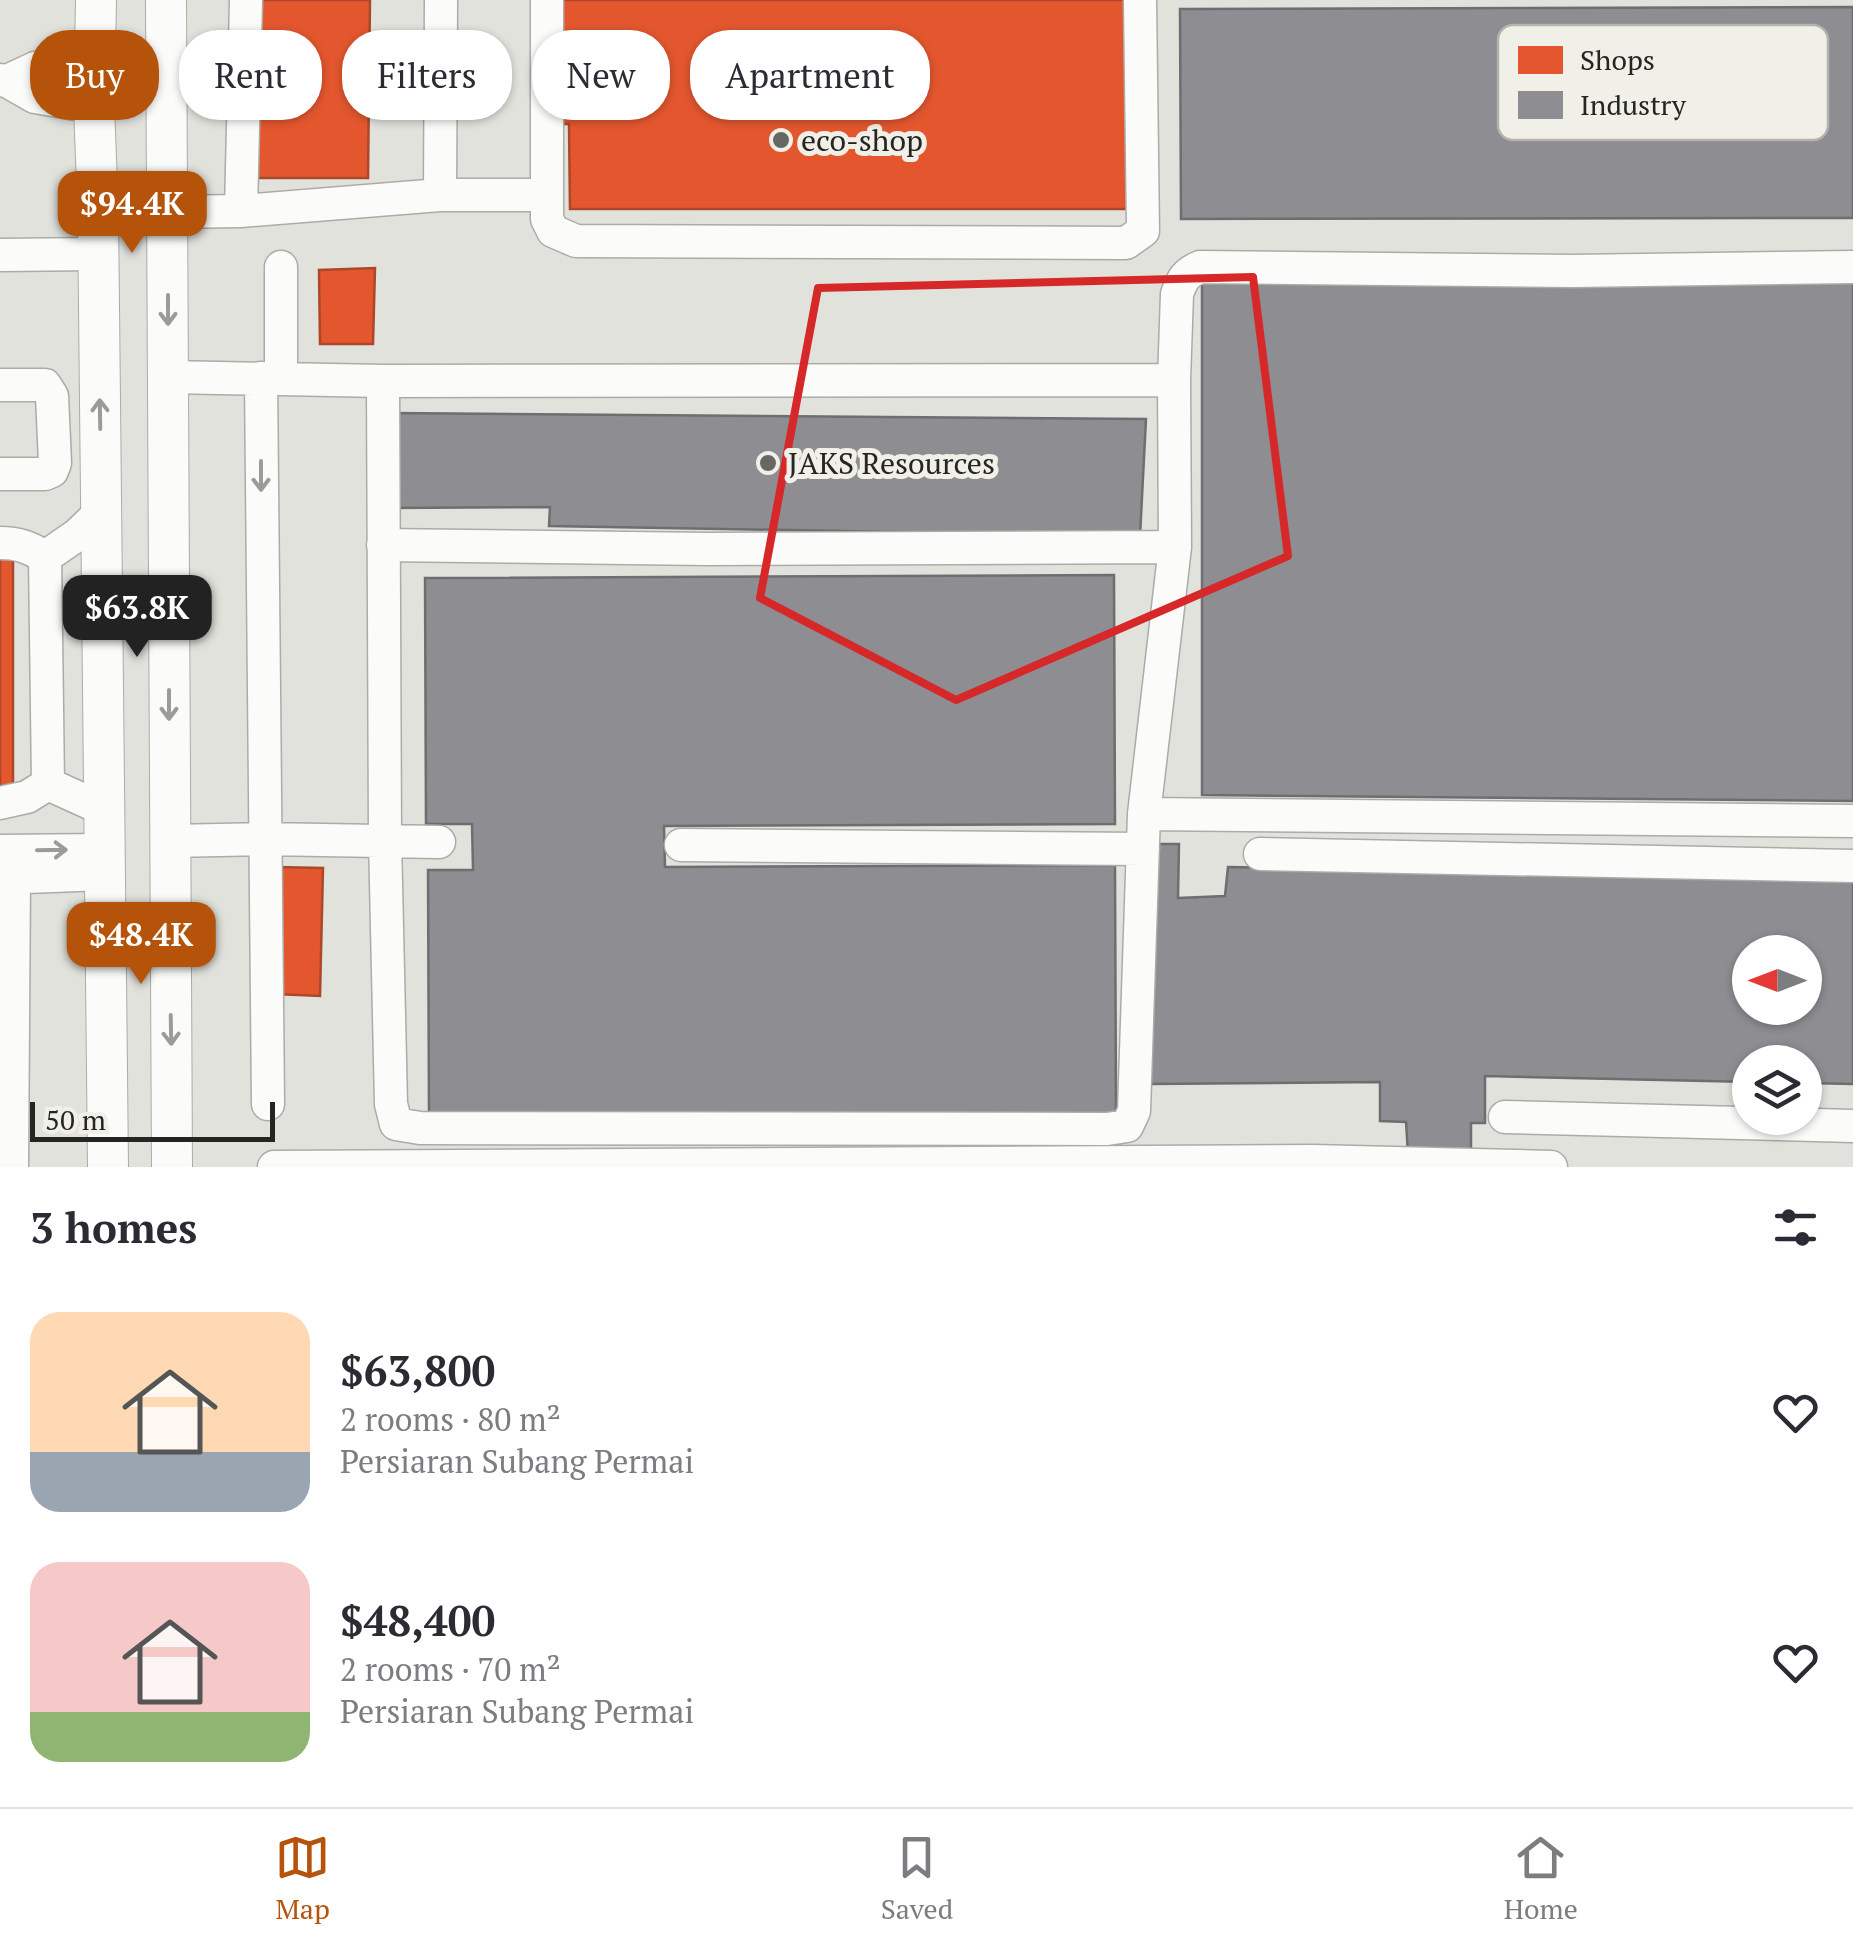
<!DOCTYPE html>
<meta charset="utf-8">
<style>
body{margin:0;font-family:"PT Serif",serif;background:#f7f7f7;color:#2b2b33;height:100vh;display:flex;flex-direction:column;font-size:38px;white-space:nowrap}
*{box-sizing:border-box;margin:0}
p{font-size:32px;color:#7c7c81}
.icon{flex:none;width:55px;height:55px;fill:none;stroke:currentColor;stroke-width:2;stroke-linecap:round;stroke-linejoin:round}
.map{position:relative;height:1167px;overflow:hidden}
.side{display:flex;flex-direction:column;background:#fff;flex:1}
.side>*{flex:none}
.guide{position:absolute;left:30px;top:30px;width:1000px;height:90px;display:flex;gap:20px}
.needle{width:65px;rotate:270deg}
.controls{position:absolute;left:1732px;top:935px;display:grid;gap:20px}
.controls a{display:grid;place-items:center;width:90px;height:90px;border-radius:50%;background:#fff;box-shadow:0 2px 8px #0004;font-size:50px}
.scale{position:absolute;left:30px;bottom:25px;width:245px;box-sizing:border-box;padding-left:10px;border:5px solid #252522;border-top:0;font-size:28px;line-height:35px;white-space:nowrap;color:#252522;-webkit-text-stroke:8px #f1f0e8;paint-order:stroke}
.price{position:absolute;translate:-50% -85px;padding:0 22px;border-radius:20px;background:#b45309;color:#fff;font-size:32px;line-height:65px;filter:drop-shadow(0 2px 5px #0008)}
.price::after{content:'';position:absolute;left:50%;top:60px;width:30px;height:22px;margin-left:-15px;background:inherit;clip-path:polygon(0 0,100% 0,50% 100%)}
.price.selected{background:#222;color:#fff}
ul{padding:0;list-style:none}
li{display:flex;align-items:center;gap:30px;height:250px;padding:0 30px}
li span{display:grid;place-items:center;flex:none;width:280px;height:200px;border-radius:30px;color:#555}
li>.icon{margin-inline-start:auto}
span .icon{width:120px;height:120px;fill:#fffc;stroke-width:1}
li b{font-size:42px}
h2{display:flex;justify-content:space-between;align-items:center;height:120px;padding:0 30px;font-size:42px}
.chip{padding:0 35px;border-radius:40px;background:#fff;box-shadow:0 2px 8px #0004;font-size:35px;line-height:90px}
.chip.selected{background:#b45309;color:#fff}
.menu{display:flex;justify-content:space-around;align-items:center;height:140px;border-top:2px solid #e1e1e2;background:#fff;font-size:28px;color:#7c7c81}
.menu a{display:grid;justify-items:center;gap:5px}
.menu .selected{color:#b45309}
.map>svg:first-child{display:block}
.shops{fill:#e4572e;stroke:#ab482a;stroke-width:2.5}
.industry{fill:#8d8d92;stroke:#6e6e70;stroke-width:2.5;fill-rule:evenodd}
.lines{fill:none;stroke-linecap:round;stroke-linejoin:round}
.minor-casing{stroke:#ababa8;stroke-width:35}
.major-casing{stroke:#ababa8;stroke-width:42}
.minor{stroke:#fbfbfa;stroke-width:32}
.major{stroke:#fbfbfa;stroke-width:40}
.oneway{stroke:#9b9b99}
.marked{fill:none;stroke:#d62828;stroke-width:8;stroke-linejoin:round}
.poi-dot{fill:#676763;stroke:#f1f0e8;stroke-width:4}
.labels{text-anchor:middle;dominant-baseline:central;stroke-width:10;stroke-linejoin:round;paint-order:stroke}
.poi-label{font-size:30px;fill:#252522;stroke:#f1f0e8;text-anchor:start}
.key{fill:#f1f0e8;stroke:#b4b3ad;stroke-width:2.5}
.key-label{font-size:28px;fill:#252522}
</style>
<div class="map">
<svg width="1853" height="1167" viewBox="0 0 1853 1167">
<rect width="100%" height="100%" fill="#e2e2dd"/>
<!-- shops -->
<path class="shops" d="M255,0h115l-2,178h-113z
M557,0h578v209h-565l-1,-85h-12z
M375,268l-2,76h-53l-1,-74z
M0,549h13v237h-13z
M276,867l47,1 -3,128 -45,-2z"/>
<!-- industry -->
<path class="industry" d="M1853,7v211l-672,1 -1,-210z
M1202,280l651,2v519l-651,-6z
M392,413l754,6 -6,117 -591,-10 1,-19 -158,1z
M1114,575l1,249 -451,2 1,41 450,-2 1,248 -687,3 -1,-246h45l-1,-46h-46l-1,-246z
M1153,844h26l-1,54 47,-2 3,-29 625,11v206l-48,-1v-21h-55v20l-265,-6v47h-14v31h-63l-2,-32 -26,-1v-39l-229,2zM1750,952h55v56h-55z"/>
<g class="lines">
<!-- minor casing -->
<g class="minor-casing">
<path id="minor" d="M547,0v219l6,12 23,10 550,2 17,-12 -3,-231
M0,80l7,1 28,16 59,10
M7,81l28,-13 60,-12
M440,195l1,-195
M241,211l5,-211
M168,212l73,-1 199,-16h106
M0,255l97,-1
M281,267v112
M168,377l215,4 791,-1
M261,378l7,726
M383,381l2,458 6,265 5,20 24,4 687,1 20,-3 7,-15 10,-297 31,-267 -1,-167 3,-86c5,-15 9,-21 23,-27l373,4 280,-4
M0,385h45l7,11 3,67 -3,8 -7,3h-45
M101,512l-24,23 -32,22 3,227 55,25
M0,543c18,0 29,4 45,14
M383,545l325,4 467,-2
M0,803l27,-6 21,-13
M1144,814l709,7
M169,841l95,-2 175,3
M681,845l462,4
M0,851l104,-1
M1260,854l593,12
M0,878l105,-4
M1505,1117l348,9
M12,1167l2,-289
M274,1167l1039,-6 238,6"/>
</g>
<!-- major casing -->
<g class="major-casing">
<path id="major" d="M96,0l-2,107 4,103 10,957
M166,0l6,1167"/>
</g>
<!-- minor -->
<use href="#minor" class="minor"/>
<!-- major -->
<use href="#major" class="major"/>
</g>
<!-- one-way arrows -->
<defs><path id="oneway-shaft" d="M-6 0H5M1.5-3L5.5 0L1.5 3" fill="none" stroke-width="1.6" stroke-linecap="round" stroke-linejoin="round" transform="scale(2.5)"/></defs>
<g class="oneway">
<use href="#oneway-shaft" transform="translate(168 310) rotate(90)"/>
<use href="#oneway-shaft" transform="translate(100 414) rotate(-91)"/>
<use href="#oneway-shaft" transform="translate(261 476) rotate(90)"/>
<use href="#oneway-shaft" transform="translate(169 705) rotate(90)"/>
<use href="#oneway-shaft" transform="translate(52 850) rotate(-1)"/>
<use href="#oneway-shaft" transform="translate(171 1030) rotate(89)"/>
</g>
<!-- marked area -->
<path class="marked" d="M1253,277l35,279 -332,144 -196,-102 58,-310z"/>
<!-- markers -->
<g class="poi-dot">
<circle cx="781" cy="140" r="10"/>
<circle cx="768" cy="463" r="10"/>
</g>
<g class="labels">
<!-- poi labels -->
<g class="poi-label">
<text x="801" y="140">eco-shop</text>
<text x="788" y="463">JAKS Resources</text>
</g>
</g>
<!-- legend -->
<rect x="1498" y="25" width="330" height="115" rx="15" class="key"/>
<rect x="1518" y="46" width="45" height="28" fill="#e4572e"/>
<rect x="1518" y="91" width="45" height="28" fill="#8d8d92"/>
<g class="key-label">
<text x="1580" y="70">Shops</text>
<text x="1580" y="115">Industry</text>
</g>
</svg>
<div class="controls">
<a><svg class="needle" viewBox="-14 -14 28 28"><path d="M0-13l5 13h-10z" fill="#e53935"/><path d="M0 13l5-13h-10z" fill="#7c7c81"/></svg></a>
<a><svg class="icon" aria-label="layers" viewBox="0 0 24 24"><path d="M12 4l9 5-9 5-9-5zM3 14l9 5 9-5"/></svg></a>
</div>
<div class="scale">50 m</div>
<b class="price" style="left:132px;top:256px">$94.4K</b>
<b class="price selected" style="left:137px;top:660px">$63.8K</b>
<b class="price" style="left:141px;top:987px">$48.4K</b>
<div class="guide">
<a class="chip selected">Buy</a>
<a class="chip">Rent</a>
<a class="chip">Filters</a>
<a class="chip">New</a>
<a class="chip">Apartment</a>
</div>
</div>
<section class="side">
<h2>3 homes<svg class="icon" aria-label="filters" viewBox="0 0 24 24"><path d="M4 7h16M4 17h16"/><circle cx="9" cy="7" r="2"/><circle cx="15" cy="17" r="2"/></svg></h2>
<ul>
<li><span style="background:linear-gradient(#ffd9b3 70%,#9aa5b1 0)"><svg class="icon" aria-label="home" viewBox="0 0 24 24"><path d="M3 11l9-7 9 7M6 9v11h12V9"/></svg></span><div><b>$63,800</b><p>2 rooms · 80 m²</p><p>Persiaran Subang Permai</p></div><svg class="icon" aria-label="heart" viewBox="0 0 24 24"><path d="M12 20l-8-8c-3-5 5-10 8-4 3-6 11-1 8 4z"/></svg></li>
<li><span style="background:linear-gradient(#f6c9c9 75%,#8fb573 0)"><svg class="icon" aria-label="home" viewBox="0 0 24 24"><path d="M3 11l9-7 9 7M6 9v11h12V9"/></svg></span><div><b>$48,400</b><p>2 rooms · 70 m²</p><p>Persiaran Subang Permai</p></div><svg class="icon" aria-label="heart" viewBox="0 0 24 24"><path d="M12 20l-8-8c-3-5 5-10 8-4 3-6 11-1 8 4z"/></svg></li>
</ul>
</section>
<nav class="menu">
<a class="selected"><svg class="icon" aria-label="map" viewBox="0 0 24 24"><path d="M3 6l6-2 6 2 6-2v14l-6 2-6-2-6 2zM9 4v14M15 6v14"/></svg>Map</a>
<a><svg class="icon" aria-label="saved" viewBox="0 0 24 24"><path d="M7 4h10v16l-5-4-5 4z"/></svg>Saved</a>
<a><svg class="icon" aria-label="home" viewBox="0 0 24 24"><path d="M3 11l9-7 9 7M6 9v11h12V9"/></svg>Home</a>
</nav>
